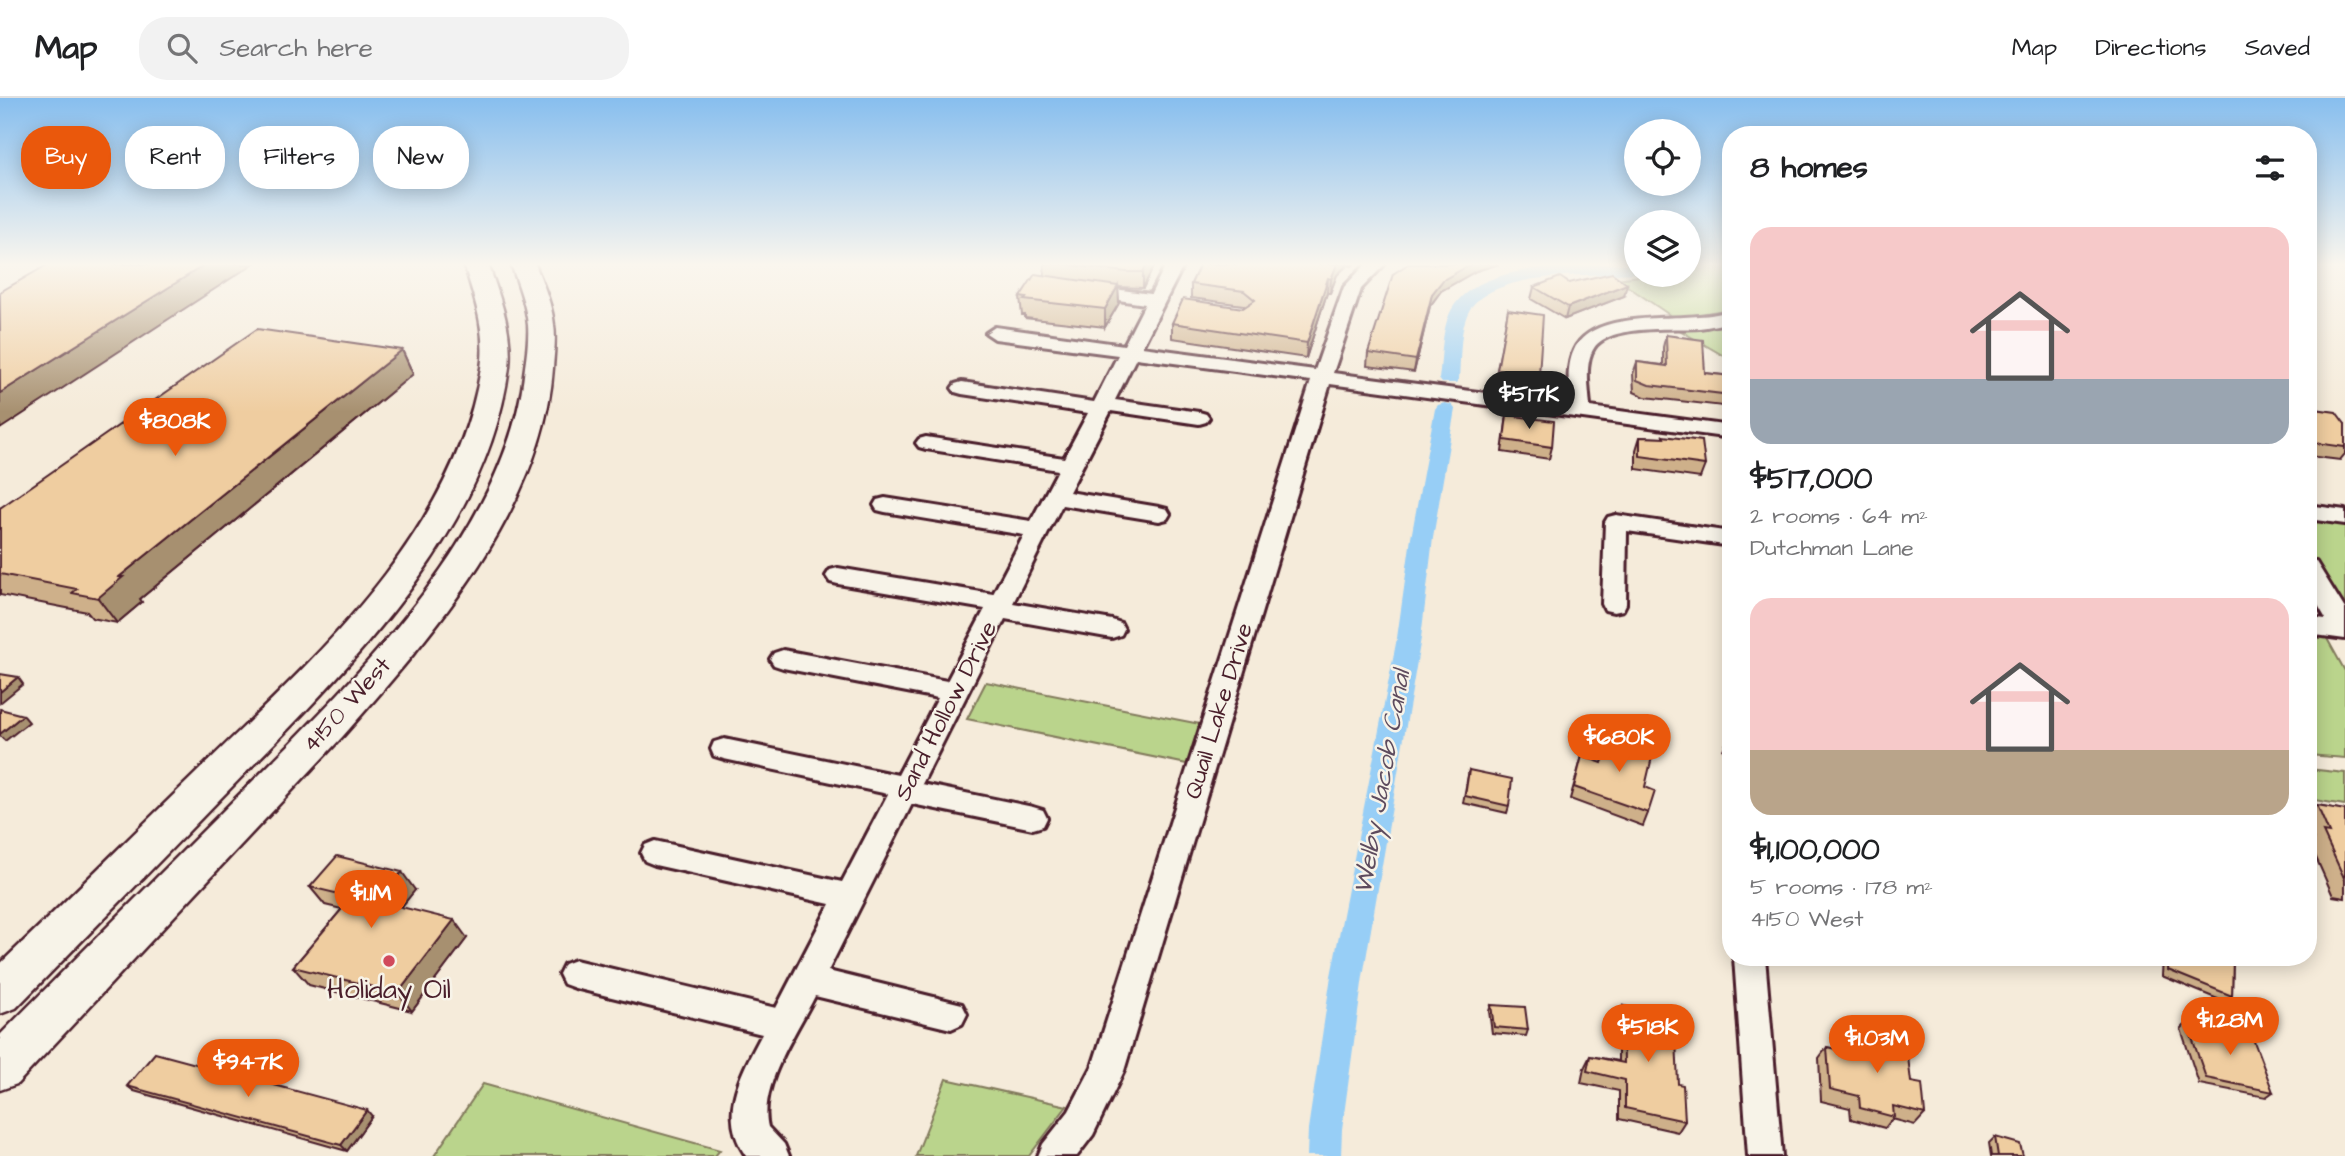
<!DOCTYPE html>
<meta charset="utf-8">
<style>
body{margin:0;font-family:"Architects Daughter",sans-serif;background:#f2f2f2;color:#202124;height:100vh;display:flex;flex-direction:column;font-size:26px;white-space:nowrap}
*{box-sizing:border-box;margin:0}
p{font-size:23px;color:#757577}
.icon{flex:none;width:38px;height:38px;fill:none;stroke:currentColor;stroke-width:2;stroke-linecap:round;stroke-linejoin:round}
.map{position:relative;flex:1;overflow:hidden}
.sheet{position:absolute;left:1722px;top:28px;width:595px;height:840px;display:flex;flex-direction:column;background:#fff;border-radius:28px;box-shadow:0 4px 18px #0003}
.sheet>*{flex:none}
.hud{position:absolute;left:21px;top:28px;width:665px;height:63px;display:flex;gap:14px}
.tools{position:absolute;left:1624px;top:21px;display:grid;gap:14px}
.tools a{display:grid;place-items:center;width:77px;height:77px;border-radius:50%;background:#fff;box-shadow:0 4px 18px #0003;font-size:35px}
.price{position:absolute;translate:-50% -60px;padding:0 16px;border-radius:24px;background:#ea580c;color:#fff;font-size:23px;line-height:46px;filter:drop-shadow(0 2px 4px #0008)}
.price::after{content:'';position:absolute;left:50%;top:42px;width:21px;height:16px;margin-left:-10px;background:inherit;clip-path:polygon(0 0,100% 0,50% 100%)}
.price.selected{background:#222;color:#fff}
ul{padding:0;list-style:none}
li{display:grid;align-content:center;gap:14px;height:371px;padding:0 28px}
li span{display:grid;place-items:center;height:217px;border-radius:21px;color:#555}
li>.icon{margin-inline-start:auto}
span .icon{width:126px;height:126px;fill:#fffc;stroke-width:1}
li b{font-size:30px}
h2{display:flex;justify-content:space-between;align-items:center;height:84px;padding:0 28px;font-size:30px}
.pill{padding:0 24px;border-radius:28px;background:#fff;box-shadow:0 4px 18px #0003;font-size:24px;line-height:63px}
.pill.selected{background:#ea580c;color:#fff}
header{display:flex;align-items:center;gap:42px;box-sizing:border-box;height:98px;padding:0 35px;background:#fff;border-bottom:2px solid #e0e0e0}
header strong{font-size:33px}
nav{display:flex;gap:38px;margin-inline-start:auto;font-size:24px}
.search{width:490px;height:63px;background:#f2f2f2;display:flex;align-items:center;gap:18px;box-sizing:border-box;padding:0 24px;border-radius:28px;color:#757577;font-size:26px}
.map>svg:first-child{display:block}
.green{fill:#bad48c;stroke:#827a5c;stroke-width:2}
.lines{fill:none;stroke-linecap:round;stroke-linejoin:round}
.canal{fill:#97cef6;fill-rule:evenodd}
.street-casing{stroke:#4a1f2b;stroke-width:6}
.secondary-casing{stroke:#4a1f2b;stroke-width:5}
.street{fill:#f7f3e8;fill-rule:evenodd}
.secondary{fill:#f7f3e8;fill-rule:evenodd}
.wall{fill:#ceb08a;stroke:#4a1f2b;stroke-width:2}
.shaded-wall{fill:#a79070;stroke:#4a1f2b;stroke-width:2}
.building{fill:#efcda0;stroke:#4a1f2b;stroke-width:2}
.poi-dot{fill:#d1495b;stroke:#f7f3e8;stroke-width:2.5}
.labels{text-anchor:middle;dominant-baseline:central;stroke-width:5;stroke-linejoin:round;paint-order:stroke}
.street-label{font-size:24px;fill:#4a1f2b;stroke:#f7f3e8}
.water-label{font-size:26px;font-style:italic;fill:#5d4b5e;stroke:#f7f3e8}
.near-poi-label{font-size:28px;fill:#4a1f2b;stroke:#f7f3e8}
</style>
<header>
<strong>Map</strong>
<div class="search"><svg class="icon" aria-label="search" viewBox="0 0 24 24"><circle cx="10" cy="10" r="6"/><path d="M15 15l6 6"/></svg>Search here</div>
<nav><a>Map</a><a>Directions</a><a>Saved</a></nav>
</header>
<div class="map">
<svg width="2345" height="1058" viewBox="0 0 2345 1058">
<rect width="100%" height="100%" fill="#f5ebda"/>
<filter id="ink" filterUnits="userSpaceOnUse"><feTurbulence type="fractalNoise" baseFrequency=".0143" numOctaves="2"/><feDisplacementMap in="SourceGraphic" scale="14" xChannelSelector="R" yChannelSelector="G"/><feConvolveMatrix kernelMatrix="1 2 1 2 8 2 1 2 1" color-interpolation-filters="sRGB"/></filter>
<g filter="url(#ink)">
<!-- green -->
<path class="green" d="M1689,166h42v45l-57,9 -57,-39 30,-4h42z
M1731,227v35l-50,-29z
M2323,424l22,3v84l-37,-59v-27z
M2308,535l17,2 20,36v87l-37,-3z
M986,584l214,42 -13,40 -220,-45z
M2308,671l37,4v32l-37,-6z
M946,981l121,27 -38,50h-113z
M483,986l237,66 -5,6h-281z"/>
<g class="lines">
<!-- canal -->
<path class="canal" d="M1595,166h41v9c-42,3 -141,-3 -166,36 -11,19 -9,48 -11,70l-3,4h-14l-3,-4c3,-21 2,-44 10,-64 20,-48 102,-48 146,-51z
M1445,305l7,2 3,4 -22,129 -12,100 -58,338 -21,153 -1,27h-34l1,-27 23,-153 66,-338 14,-100 24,-129 3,-4z"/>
<!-- street casing -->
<g class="street-casing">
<path id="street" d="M1166,166h18l-42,83 173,23 29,-83 22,-23h19l-24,25 -28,84 237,31c-1,-16 -4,-38 4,-54 18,-38 89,-30 125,-34 11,0 21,-3 32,-5v11c-11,2 -22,5 -32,6 -26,2 -89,-4 -105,20 -10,15 -5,42 -4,59l141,19v12l-401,-54 -206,687 -31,64 -16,21h-39l5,-12 26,-33 23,-44 219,-686 -175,-23 -21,42 84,12 7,2 3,4 -3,4 -7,2 -88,-13 -42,81 90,15 8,2 3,5 -3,5 -8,2 -97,-16 -49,98 99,17 9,3 3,6 -3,6 -9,3 -107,-19 -83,165 111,23 10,3 4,8 -4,8 -10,3 -121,-25 -84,167 134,33 5,10 -5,10 -11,5 -136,-33c-18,36 -57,91 -47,131l16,17 5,12h-43c-29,-42 -5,-82 16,-122l-187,-46 -11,-4 -5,-10 5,-10 11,-4 201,48 54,-104 -175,-39 -10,-4 -4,-8 4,-8 10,-4 187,41 46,-88 -164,-35 -10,-3 -3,-7 3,-7 10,-3 174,36 40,-77 -155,-30 -9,-3 -4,-6 4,-6 9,-3 164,31 38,-72 -147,-25 -8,-2 -4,-6 4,-6 8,-2 155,26 31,-59 -139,-23 -8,-2 -3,-5 3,-5 8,-2 146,23 27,-51 -132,-21 -7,-2 -3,-4 3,-4 7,-2 138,21 24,-45 -126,-19 -7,-2 -3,-4 3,-4 7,-2 132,20 24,-47 -123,-16 -9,-6 9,-6 129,18 21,-41 -60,-9 -9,-5 9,-5 66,9z
M2308,407l37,5v14l-37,-5z
M1616,417l115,17v14l-104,-15 -1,73 -3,6 -9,2 -9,-2 -3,-6 3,-82 3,-5z
M2308,461l8,3 29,47v30l-37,-5v-17l18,2 -18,-31z
M1734,859h31l17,199h-34z"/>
</g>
<!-- secondary casing -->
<g class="secondary-casing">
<path id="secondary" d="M464,166h24c12,33 25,68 21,103 -22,174 -174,313 -290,433 -67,69 -135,139 -203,208l-16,6v-50c65,-62 129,-126 193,-188 118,-115 261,-238 288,-408 6,-36 -7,-71 -17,-104z
M511,166h24c8,20 17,40 19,61 2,14 0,28 -1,43 -10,141 -120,266 -210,368l-326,348 -17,6v-55c73,-74 147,-148 220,-221 117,-118 288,-274 305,-447 2,-14 4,-28 3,-42 -2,-21 -10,-41 -17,-61z"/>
</g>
<!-- street -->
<use href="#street" class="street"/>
<!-- secondary -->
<use href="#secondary" class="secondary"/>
</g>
<!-- wall -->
<path class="wall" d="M1044,166h111l-12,24 -25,-1 1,16 -14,24 -80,-9v-3h-3l-2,-18 25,-22z
M1200,166h154l-2,2 -4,-1 -11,10 -7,18h-3l-21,65 -134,-20v-15l73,-16 -2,-2 -52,-7v-14z
M1408,166h91l-23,7 -35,20 -11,15 -16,66 -47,-6 1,-13z
M1569,185l55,13 -59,23 -34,-20 3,-12z
M1508,212l31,65 -3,12 -41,-5z
M1666,237l39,38 26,3v31l-86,-10 -11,-5 -1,-18 4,-12 26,3v-18z
M402,252l11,24 -273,225 2,3 -25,21 -25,-5 -5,-6 -87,-17v-87z
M2308,310l37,16v30l-5,6 -32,-4z
M1507,317l45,32 -3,12 -47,-7z
M1663,338l42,29 -5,13 -64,-9v-19l4,-13 23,1z
M1731,638v21l-8,-7 6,-13z
M1643,656l2,33 3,26 -5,13 -73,-27 12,-43 19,7z
M1469,672l40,36 -2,7 -44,-10z
M2317,707l28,5v88l-12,-2 -23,-52 4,-4 -6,-13v-13z
M310,789l105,3 -14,17 66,31 -55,73 -103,-26 -16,-18 49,-58 -17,-4z
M2163,859h70l-1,39 -7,6 -63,-26z
M1491,907l37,25 -2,6 -34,-3 -3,-22z
M1623,908l55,78 7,37 -7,11 -59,-13v-28l-38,-8 3,-15 6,-12 28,5v-43z
M2187,925l86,69 -7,5 -67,-13 -18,-55z
M1866,932l45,52 14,32 -10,11 -23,-6 -7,9 -34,-9 -1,-11 -29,-7 -2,-43 8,-11 28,6 2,-3 1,-8z
M127,988l245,30 -25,35 -213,-60z
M1995,1039l28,19h-32l-2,-13z"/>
<!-- shaded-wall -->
<path class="shaded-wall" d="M206,166h47l-253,165v-36z
M1147,166h8l-12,24v-16z
M1337,166h11l-11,11 -7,18 1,-14z
M1471,166h28l-23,7 -35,20 -11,15 -16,66 2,-12 16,-66 11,-14z
M1328,180l-1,15 -21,65 1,-15z
M1627,186l-3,12 -59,23 3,-12z
M1118,188l1,17 -14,24v-18z
M402,252l11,24 -273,225 2,3 -25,21 -19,-25 21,-21z
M18,579l5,7 -23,19v-11z
M23,617l6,7 -24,19 -5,-5v-2z
M402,774l13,18 -24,30 -14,-19z
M454,822l13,18 -55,73 -14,-18z
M367,1012l5,6 -25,35 -6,-6z"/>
<!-- building -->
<path class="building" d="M49,166h157l-206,129v-101z
M1063,166h84l-4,8h-17z
M1200,166h137l-6,15 -3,-1 -21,65 -135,-20 11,-24 60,9 12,-8 -11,-9 -53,-7z
M1408,166h63l-28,16 -11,14 -16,66 -48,-7 25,-79z
M1612,175l15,11 -59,23 -34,-20 26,-10 9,6z
M1035,176l83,12 -13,23 -81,-9 2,-2 -6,-1z
M1508,212l35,5 -4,60 -42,-5z
M257,231l145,21 -283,227h4l-25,21 -26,-5 5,-4 -77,-15v-66z
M1666,237l37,5 2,33 26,3v19l-82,-10 -12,-5v-18l30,4z
M2308,310l28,4 9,12v23l-37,-5z
M1507,317l47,6 -2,26 -48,-7z
M1663,338l39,5 3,24 -65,-9v-19l24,1z
M0,576l18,3 -18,15z
M0,611l23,6 -23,19z
M1622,635l25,9 -4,12 9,3 -7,30 10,4 -7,22 -74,-26 8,-31 20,7 7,-21 9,3z
M1469,672l43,9 -3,27 -44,-10z
M2317,707l28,5v70l-22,-48 6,1z
M337,758l65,16 -25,29 77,19 -56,73 -105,-26 59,-70 -42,-10z
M2169,859h64l-1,39 -64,-26z
M1491,907l34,2 3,23 -34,-3z
M1623,908l52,10 3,68 5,1 2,36 -60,-13v-28l-38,-9 3,-15 34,7z
M2187,925l65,13 21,56 -67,-14z
M1866,932l40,10 5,42 11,2 3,30 -32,-8 1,11 -34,-9 -1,-12 -29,-7 -3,-42 30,7v-4l8,3z
M155,955l212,57 -26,35 -214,-59z
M1995,1039l25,7 3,12h-25z"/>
</g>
<!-- sky -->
<linearGradient id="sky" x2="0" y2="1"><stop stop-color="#87beee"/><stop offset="0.53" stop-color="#faf6ee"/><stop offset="1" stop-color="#faf6ee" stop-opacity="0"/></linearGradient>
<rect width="2345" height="314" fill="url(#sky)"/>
<!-- markers -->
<circle class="poi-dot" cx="389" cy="863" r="7"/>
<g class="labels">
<!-- street labels -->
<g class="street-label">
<text transform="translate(347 607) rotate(-48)">4150 West</text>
<text transform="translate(946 613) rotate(-63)">Sand Hollow Drive</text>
<text transform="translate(1219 613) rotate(-73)">Quail Lake Drive</text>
</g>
<!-- water labels -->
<g class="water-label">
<text transform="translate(1382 684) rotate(-80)">Welby Jacob Canal</text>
</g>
<!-- near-poi labels -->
<g class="near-poi-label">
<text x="389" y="891">Holiday Oil</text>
</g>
</g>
</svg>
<div class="tools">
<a><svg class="icon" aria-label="locate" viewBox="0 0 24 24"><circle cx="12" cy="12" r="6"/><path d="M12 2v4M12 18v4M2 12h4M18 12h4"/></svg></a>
<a><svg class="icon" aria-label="layers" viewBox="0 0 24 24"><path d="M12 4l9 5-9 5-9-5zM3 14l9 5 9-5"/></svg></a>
</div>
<b class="price selected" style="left:1529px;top:333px">$517K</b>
<b class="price" style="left:175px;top:360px">$808K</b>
<b class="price" style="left:1619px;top:676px">$680K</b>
<b class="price" style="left:371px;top:832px">$1.1M</b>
<b class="price" style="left:2230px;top:959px">$1.28M</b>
<b class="price" style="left:1648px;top:966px">$518K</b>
<b class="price" style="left:1877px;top:977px">$1.03M</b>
<b class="price" style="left:248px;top:1001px">$947K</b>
<div class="hud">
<a class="pill selected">Buy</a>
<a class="pill">Rent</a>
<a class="pill">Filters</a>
<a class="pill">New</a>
</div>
<section class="sheet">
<h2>8 homes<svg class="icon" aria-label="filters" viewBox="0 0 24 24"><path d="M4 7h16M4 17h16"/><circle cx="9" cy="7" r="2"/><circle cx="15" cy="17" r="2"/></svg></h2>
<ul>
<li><span style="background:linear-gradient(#f6c9c9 70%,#9aa5b1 0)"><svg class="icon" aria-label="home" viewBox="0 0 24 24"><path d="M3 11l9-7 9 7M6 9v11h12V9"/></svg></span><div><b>$517,000</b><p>2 rooms · 64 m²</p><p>Dutchman Lane</p></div></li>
<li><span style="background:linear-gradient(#f6c9c9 70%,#b9a48a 0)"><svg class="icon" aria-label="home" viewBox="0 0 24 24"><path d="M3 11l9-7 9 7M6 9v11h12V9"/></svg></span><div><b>$1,100,000</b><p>5 rooms · 178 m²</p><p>4150 West</p></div></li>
</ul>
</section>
</div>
